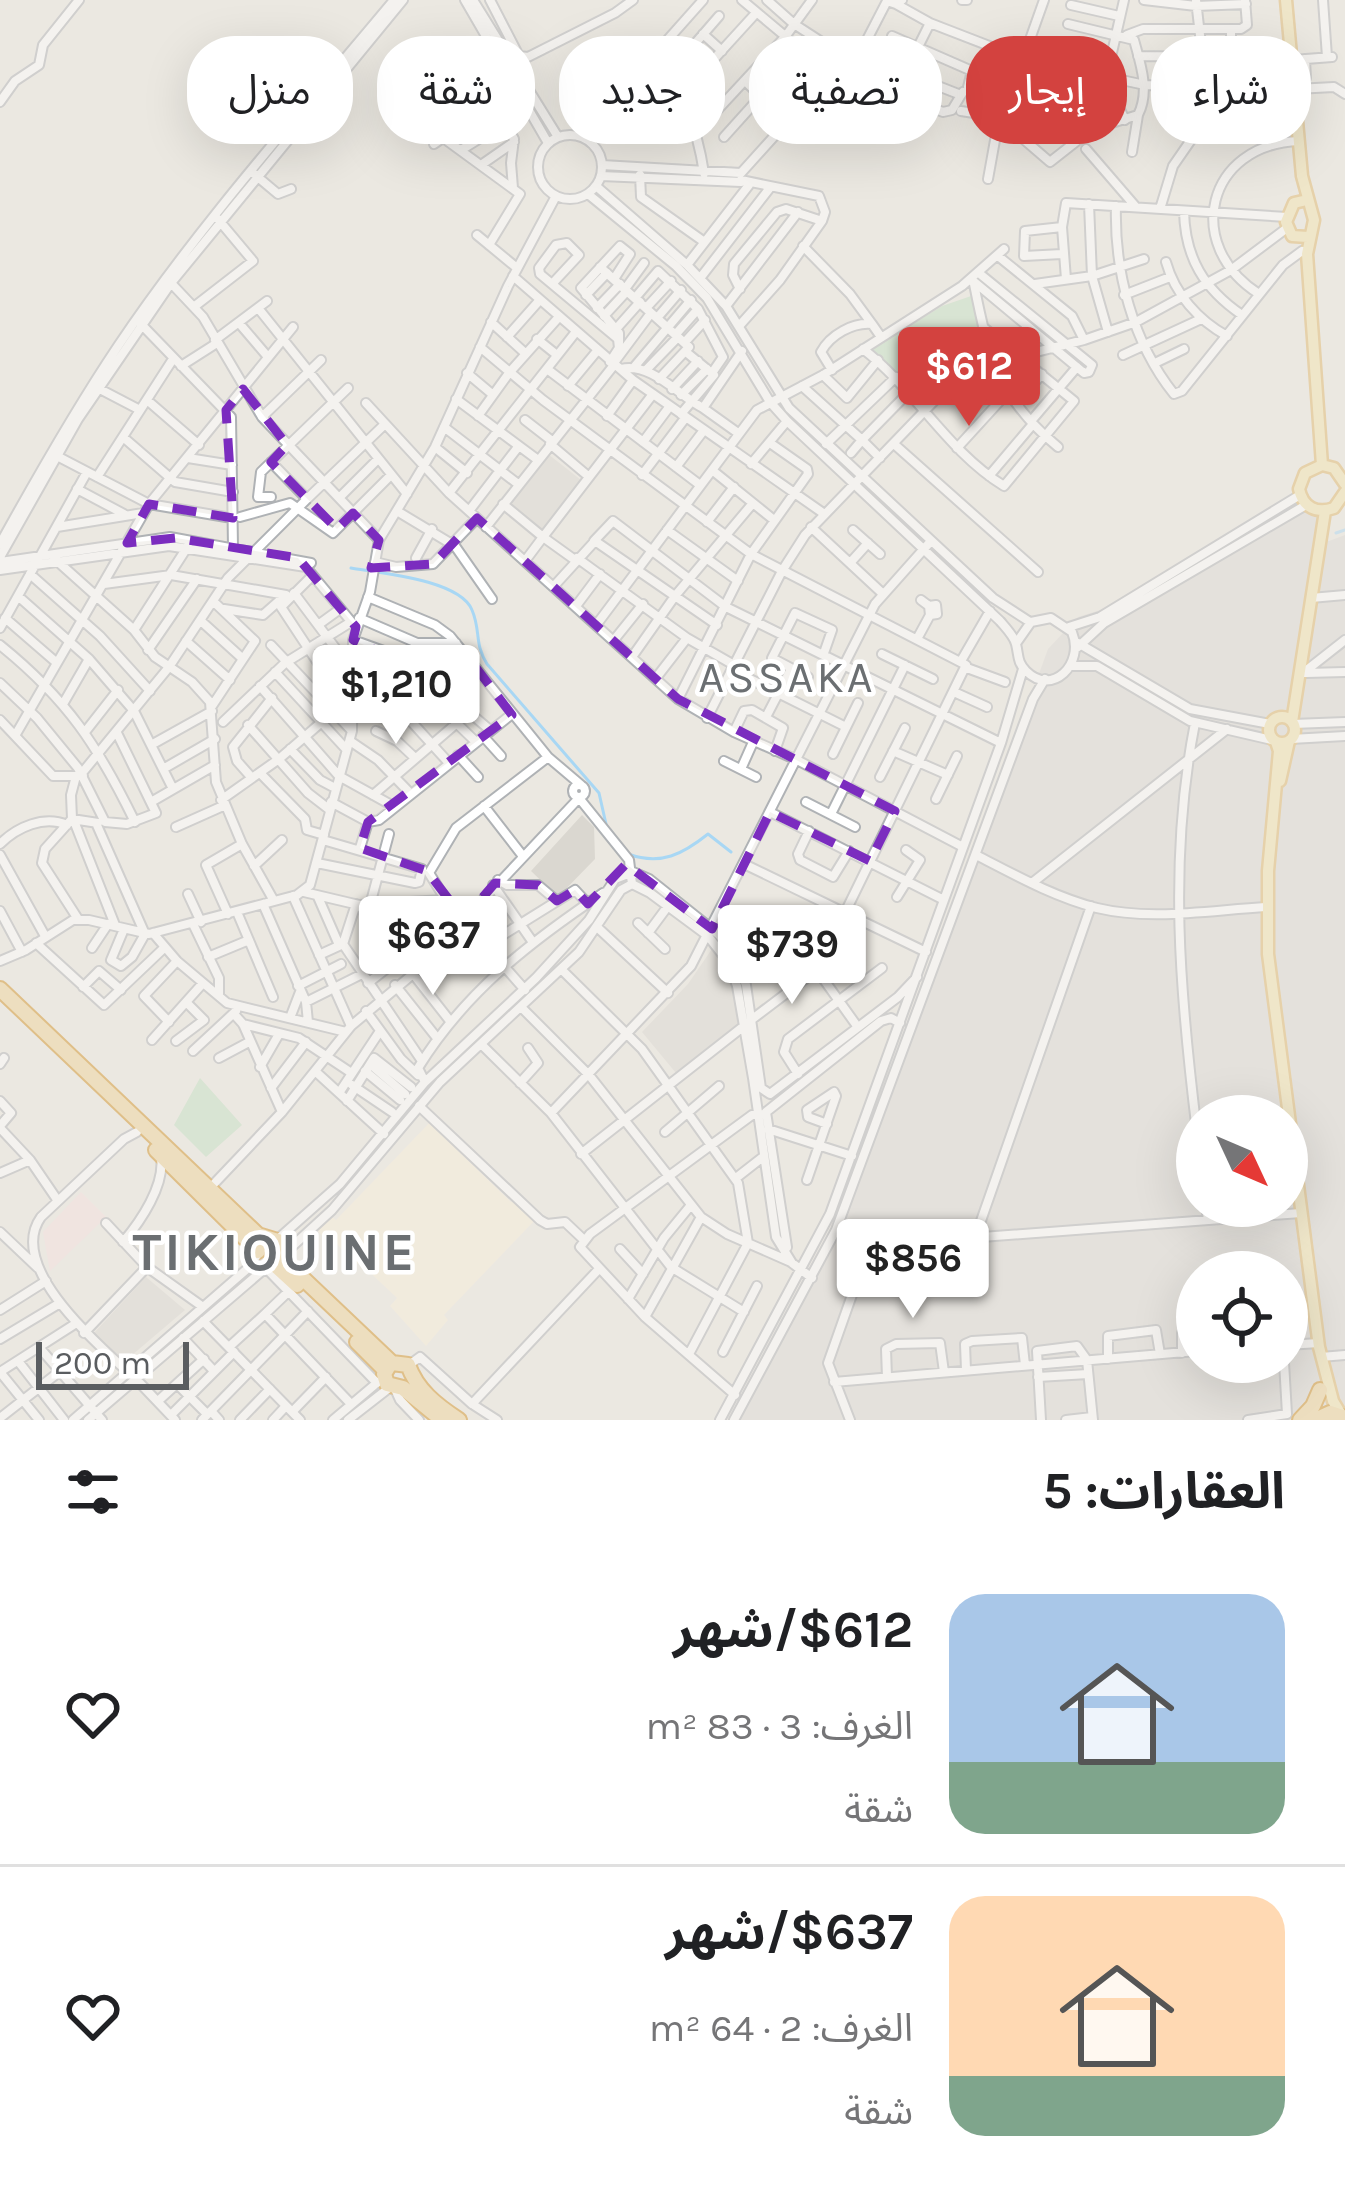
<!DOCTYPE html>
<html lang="ar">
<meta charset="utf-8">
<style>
body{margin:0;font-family:Karla,"Noto Sans Arabic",sans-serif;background:#f2f2f2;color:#202124;direction:rtl;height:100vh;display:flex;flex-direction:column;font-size:45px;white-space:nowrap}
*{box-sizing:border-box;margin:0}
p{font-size:39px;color:#757577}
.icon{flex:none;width:66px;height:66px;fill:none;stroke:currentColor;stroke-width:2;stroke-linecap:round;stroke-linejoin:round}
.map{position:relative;height:1420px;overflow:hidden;direction:ltr}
.sheet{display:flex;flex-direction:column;background:#fff;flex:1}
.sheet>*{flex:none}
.banner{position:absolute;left:36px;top:36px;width:1275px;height:108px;direction:rtl;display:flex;gap:24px}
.needle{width:78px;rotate:134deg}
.buttons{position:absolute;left:1176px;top:1095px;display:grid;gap:24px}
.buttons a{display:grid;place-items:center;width:132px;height:132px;border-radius:50%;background:#fff;box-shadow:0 12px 48px #0002;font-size:60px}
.scale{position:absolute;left:36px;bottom:30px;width:153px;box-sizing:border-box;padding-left:12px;border:6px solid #5a5d60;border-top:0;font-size:33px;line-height:42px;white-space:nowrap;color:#5a5d60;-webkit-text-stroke:9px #fff;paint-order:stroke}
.price{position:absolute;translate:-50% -102px;padding:0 27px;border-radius:12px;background:#fff;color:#222;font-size:39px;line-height:78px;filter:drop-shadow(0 3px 6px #0008)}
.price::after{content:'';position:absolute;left:50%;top:72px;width:36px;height:27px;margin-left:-18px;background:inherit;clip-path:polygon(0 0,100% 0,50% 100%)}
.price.active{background:#d3423f;color:#fff}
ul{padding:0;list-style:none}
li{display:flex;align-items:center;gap:36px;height:300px;padding:0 60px}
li+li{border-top:3px solid #e0e0e0}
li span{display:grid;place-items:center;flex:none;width:336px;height:240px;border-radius:36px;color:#555}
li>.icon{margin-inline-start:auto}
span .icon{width:144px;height:144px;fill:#fffc;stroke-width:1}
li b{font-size:51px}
h2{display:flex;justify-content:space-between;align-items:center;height:144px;padding:0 60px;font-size:51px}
.chip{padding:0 42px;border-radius:48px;background:#fff;box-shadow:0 12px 48px #0002;font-size:42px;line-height:108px}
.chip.active{background:#d3423f;color:#fff}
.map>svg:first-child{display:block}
.commercial{fill:#f9efd8}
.industrial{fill:#dcdad5;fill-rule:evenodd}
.education{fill:#dad7d0}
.medical{fill:#f7dfde}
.green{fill:#c2e0c0}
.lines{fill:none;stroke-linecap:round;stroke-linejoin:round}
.stream{stroke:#a8d7f4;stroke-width:3}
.minor-casing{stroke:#afb2b5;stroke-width:12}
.major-casing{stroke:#dfb666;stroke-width:15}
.highway-casing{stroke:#d18e1b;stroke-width:18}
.minor{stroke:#fff;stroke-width:8}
.major{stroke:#f4e5ac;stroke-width:10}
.highway{stroke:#efd394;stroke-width:14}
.marked{fill:none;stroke:#7b2cbf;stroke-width:9;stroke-dasharray:24 15;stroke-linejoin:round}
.labels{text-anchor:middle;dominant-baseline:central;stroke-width:9;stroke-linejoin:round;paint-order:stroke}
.neighbourhood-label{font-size:45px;letter-spacing:3px;fill:#6b6f72;stroke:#fff}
.district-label{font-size:54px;font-weight:bold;letter-spacing:3px;fill:#6b6f72;stroke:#fff}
</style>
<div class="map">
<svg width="1345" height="1420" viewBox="0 0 1345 1420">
<rect width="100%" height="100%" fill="#ebe8e1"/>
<!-- commercial -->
<path class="commercial" d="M434,1118l24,23 -4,6 57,55 5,-4 21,20 -93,97 4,5 -22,26 -36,-40 7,-8 -35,-33 -8,-2 -25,-28 -5,3 -7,-8 13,-15 6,5z"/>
<!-- industrial -->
<path class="industrial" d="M1295,507l23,8 -1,21 12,5 16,-6v885h-611l104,-193 210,-578 30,-32 22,-7 163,-97zM1197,1116h90v90h-90zM1197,1272h90v90h-90z"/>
<!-- education -->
<path class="education" d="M548,454l33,26 -40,53 -32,-28z
M582,815l12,12 1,32 -37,38 -27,-26z
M714,946l18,30 9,47 -65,50 -34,-41 46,-48z
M146,1277l39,33 -60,51 -32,-27z"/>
<!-- medical -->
<path class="medical" d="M81,1192l25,25 -56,54 -7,-39z"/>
<!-- green -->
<path class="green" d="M974,295l14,65 -56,27 -8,10 -55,-46 73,-45z
M200,1078l42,47 -36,32 -32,-32z"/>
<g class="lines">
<!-- stream -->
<path class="stream" d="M1336,533l9,-3
M351,568c30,5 109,12 121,42 9,21 2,33 15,54l112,129 7,31
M628,854c33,12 55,0 80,-20l23,18"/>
<!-- minor casing -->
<g class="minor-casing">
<path id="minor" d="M465,0l83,143
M473,0l85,137
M490,0l29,56 9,1 87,-44 18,-13
M742,0l55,46 54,33
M767,0l27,24 34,22
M902,0l-6,4 -9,-3 -30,58 -9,38 6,7 31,12 22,-16
M962,0h5
M1144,0l52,6 50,-2
M1323,0l4,57
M896,4l34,19 93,36 21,-59
M1071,5l48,11
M1068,24l66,16c7,25 16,52 4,75l-46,14 -42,33 -51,-44 24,-59 122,26 149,6
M703,34l19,17
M1127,35l16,-6h98l6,-4 -2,-25
M892,36l80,35 -4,16 31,31 -11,61
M917,49l13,-26
M1111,56l-48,-9 -12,41 5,8 62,9 7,15
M1138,56l89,1 4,-5v-22
M653,58c31,35 44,69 51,115
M1305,59l1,19
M1293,60l39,-3
M882,64l79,31 2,-3
M1106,79l18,-79
M694,81l62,-68
M746,82l36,35
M874,86l69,26 9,-2 9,-15
M1296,89l38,-2 11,7
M0,102l15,-21 24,-16 4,-20 36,-45
M961,111l13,2 14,-6
M304,113l23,16
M690,113l11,-11 -7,-21 -14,-20 39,-45
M1028,113l53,8 11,8
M416,118l104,76 -31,51
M408,123l69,-40 6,1 31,55 -3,24 2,25
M697,132l88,-95 27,-37
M538 167a32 32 0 1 1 64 0a32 32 0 1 1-64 0Z
M724,137l62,-69
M587,139l28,-40 88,-99
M434,144l60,-41
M1086,149l50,58
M461,150l68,-42
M1132,152l6,-37
M481,165l33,-23
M602,165l139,8 92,-102
M253,173l25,21 13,-5
M640,175l1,22 62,44
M601,176l140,6
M741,180l78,16 6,16 -3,9
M596,186l91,79 39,41 63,102 204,190 37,24
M588,194l88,72 31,32 63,104 17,19 213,200c6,7 14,15 16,23 3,12 1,18 10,27 26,26 59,-7 46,-39l-21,-14 -20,4 -14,20
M1089,204l3,72 16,56
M1116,206c-2,65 17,137 58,188l8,-3 101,-126 19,-14
M1160,209l13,-43 27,-39 6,-39 -10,-88
M1184,211c1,47 20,78 58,104
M1062,227l-37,4 -1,25 38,-2
M477,235l40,33
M567,243l12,12 -27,29 -12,-10 -1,-6 17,-23z
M803,246l47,48 22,30
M998,256l74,60 12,24
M1166,262c9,32 32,58 61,74
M687,265l62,-80
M600,267l89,80 -30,32
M513,276l120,104 190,133
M701,277l68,-88
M614,279l16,-25 -10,-8 -39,42 38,45v10
M1066,279l-4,-52 4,-24 221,14
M972,280l112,93 5,-1 3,-7 -112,-91
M170,282l33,35 59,100 117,123
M552,284l66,55 1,9 -9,14
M974,284c14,71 25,115 84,163
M1035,284l57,-8 52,-17
M625,289l19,-26
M1259,294c-77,-49 -52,-150 40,-153
M586,295l21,-22
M1124,295l46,-18
M635,298l23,-27 40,38 25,48 -11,16
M195,306l58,-45 -36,-43
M726,306l72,-94
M258,308l149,186
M597,308l23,-24
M646,308l25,-27
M604,316l23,-25
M657,318l24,-28
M491,322l34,31
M140,323l91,94 2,130
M239,323l29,34
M740,325l40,-45 42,-59 -36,-12 -9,3 -43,52 -1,11 7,14
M616,329l24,-27
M676,334l22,-25
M507,337l31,-35
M537,339l20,16
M215,340l52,-39
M685,342l20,-22
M480,347l63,53 208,154 215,111 -149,305 -66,50
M863,349c52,40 84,102 141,137l70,-85 -91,-74
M1123,355l78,-36
M1155,363l29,-14
M613,364l38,-51
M181,366l36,-23
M635,366l56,-66
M547,369l153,116
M621,369c30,-7 57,26 82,39
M646,370l32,-33
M832,370l-11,-18c9,-17 32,-30 51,-28l9,13
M467,373l25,21
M823,375l24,23 31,-38
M94,386l46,24
M568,386l29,-35
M802,386l60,54 47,-48
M672,389l26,-28
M681,395l26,-26
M456,399l82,61
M147,400l52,45
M1017,402l25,-28
M366,403l83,90 229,206 56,33 63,28 166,87
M681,414l33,-39 -28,-23
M478,416l31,-43 49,-55
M607,416l26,-36
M262,417l59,-57
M525,420l27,21
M1031,421l46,-54
M444,427l74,57
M738,433l-35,-25 39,-57
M123,437l52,45 58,10
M643,442l27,-36
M550,444l38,32
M826,444l70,-67
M894,444l144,128
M435,447l32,26
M957,448l52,-57
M851,453l11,-13 18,18
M55,455l94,49 83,14
M188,458l44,7
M271,462l36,37 77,-74
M751,464l36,-43
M676,467l28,-37
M712,470l62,50
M642,475l44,-58
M989,476l44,-52
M97,477l76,-118
M77,489l47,25
M449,493l126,-160
M271,497h-13l3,-25 87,-84
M339,498l39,-39
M503,504l40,33 -18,24
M397,511l58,35 37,53
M469,511l49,-64
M240,517l50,-14 43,30 58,-58
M707,522l27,-35
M57,527l86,-14
M486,527l128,-162
M811,527l71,66
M667,530l71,51
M853,530l27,24
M594,541l19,-20 113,86 275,136
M0,544c37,-67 75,-134 118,-198 82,-122 182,-233 276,-346
M0,557l78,-138 93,-136 232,-283
M416,558l16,-29
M577,558l110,80 47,27
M56,560l78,70 21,27 37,25 18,20 6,80 26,62 32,57
M575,560l-32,-23 110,-143
M0,562l170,-25 141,26 -5,4 -137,-21 -169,24
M375,562l21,5 37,-3 44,-46
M850,563l18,-20
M310,572l44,53
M30,574l70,62 50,55
M312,576l-31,31 62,94
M104,584l67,-9 115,20
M554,586l41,-45 122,84
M294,593l57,76
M18,596l71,63 45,52 39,78
M368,597l67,28 15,11 98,121 33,28
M1311,598l34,-3
M921,600l8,6 1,9 7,-1 -1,-9 -7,1
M576,606l24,-32
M224,609l39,6 17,-15
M5,618l52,45
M359,618l58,25h39
M201,621l42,38
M597,624l160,-214 66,-35 139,-89 42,-37
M318,625l22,-16
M1069,627l31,-10 200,-122
M0,628l87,-156
M134,630l54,-84
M917,639l13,-24
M353,640l50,18 55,30
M614,640l29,-36
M186,641l44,39
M1078,643l112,66 80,15
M0,645c67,54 98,101 135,177
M271,645l80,85
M1078,647l26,-24 202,-118
M148,650l49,-71
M882,654l51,25
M632,657l43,-61 78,-93
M352,660l98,36 27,-27
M961,661l29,-50
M1073,666h24l93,55 82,19
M967,668l38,14
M732,670l114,57
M275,672l71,77
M1303,673l42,-33
M1306,673l39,-1
M808,677l-36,-19 23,-45 37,17 -8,23
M656,678l31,-40
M0,683l37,35 41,50 27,54 22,2 29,-11 -39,-80
M260,686l79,90 54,30
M954,692l33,15
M450,696l40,34
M678,699l73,-145 57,-80 -1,-5 -37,-26
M63,704l26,-45
M212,706l43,-65 -41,-39
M447,714l28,27
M766,717l25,-48
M707,718l75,-147 23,-36 132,-137 55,-35 92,-23 52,-18 95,-52 56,-42
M0,720l53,56h30
M223,722l62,-59 66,-41
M1195,723c-27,137 -15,271 2,409
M1293,724l52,-2
M248,725l60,68 22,17
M376,731l21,10 18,17
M85,732l33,-42
M734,732l10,-21 8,-1 31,18 -8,23
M16,734l133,-230 144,-177
M483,736l18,20
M1291,739l54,-3
M350,741l28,19 32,33
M151,745l61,-34
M290,749l30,31 15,8
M893,751l55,24
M833,754l25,-51
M458,755l20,22
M724,761l32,16
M163,769l52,-30
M741,769l13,-29
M82,773l87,-106 59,-89 79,-79
M260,773l45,46 2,11 17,5
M76,776l-5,19 1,24 26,4
M880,777l25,-49
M252,778l-15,-17 -4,-14 39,-49
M573 791a6 6 0 1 1 12 0a6 6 0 1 1-12 0Z
M373,795l84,-72
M579,798l50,62 3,24
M936,799l21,-43
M221,800l58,-41 74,-64 56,24 39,43
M151,802l64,-37
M331,802l37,20 11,-2 133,-106
M806,802l49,25
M484,806l38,49
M770,812l174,88
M831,814l74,-149
M72,819l-27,30 -3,14 36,56
M74,821l41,104
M96,823l49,111 -13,23 -11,9 -10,-6 13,-31
M176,827l47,-21
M809,831l-11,23 2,6 33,17 16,-26
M0,844c17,-17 44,-29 67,-19
M360,848l8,-26
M0,855l45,81
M976,855c39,20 78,42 121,53 54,13 114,2 169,-1
M317,863l98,20 4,-1 3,-13 -99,-29
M744,864l182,88
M254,866l28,-26
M498,880l9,5h31l19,16
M1032,883l195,-154
M493,885l39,56
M304,892l55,13 85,-5
M188,894l13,28
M293,896l58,130
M318,897l21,48
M897,897l23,-37 -14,-10
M263,904l43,98 2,20
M394,904l21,27
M359,905l91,116
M370,905l19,-71
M0,911l22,41
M237,912l36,85
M228,914l-22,-49 36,-21
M465,919l114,-121
M638,923l27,26
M193,924l26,54v16
M597,927l71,66
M153,933l24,28 50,42 119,29
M648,933l20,-27
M36,943l68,62 60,-57
M343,944l79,117
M485,946l90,-56 13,14
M92,948l16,-24
M319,955l24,-11 13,-40
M208,957l41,-17
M0,961l26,-11 47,-30h16l60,14 148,-39 13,-10 42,-154 1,-91 17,-48 9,-52 56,-93 73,-161 48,-90
M561,969l81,80 96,134 10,60 -59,111
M817,970l40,56
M368,983l32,-25
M395,985l42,53
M298,986l43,-22
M83,987l16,-16 22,19
M525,990l-79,-90 -17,-27 27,-45 92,-71
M306,1002l56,-28 88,-70
M522,1008l67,67 112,142 26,17 64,28
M366,1011l35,48 17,16
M234,1014l9,10 39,88
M290,1018l10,-26
M169,1022l-25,-26 33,-35
M243,1024l56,14 51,34
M152,1040l51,-57
M176,1041l28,-21 -17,-17
M483,1046l68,67 120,154 73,45
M193,1051l43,-40
M219,1058l30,-16
M0,1064l4,-6
M370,1064l35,30
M260,1067l19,-33
M315,1071l69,63
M365,1071l35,29
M798,1074l-14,-22 4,-13 94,-71
M425,1082l-7,-14c47,-76 112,-126 185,-175
M520,1083l18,-20 -10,-15
M352,1085l40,27
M271,1088l35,-46
M339,1093l41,-62
M0,1101l11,12 -11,13
M347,1101l27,-43 37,29
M419,1106l121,114 7,4 18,-2 19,18
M551,1113l140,-147 184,-362 56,-63
M0,1128l30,32 28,41
M768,1129l84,27
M665,1132l54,-46
M581,1154l163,-128
M0,1173l30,-13
M736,1178l27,-21
M807,1180l29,-84 -2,-4 -27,18 1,7 19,7
M210,1188l72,-76 69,-86 118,-99
M1206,1206l2,14
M106,1223l41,44 56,40
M836,1230l54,14 411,-31
M0,1232l38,36
M279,1238l61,-54 85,-102 111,-104 53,-58 26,-41 18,-7 16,7 69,55 16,19 12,32 15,103 9,6 128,-97 19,-20
M975,1238l116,-332
M123,1242c18,-21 42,-57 38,-84
M787,1247l-21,-135 115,-91 10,-3 9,5
M620,1249l23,25
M286,1252l46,-42 108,-128 139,-130 42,-62 11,-6 18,9 58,43 21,27 8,23 16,92 23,159 16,26 20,15
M265,1267l112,116
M628,1299l36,-61 27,-33
M0,1310l46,-29
M265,1314l24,-23
M645,1317l56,-100
M203,1321l97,99
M84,1333l63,-66
M183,1338l31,33
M0,1339l60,-36
M1287,1345l32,-2
M39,1347l63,73
M229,1347l36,-33 20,21 23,-24
M723,1352l34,-66
M1182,1353v-20l15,-4
M1321,1357l24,-2
M1108,1359v-23l48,-6 4,24
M18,1361l46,59
M409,1365l11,-8 52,47 25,16
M966,1370l-1,-26 7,-3 50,-3 3,27
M129,1373c-32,-29 -123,-107 -88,-156l83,-78 13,-7
M887,1377l-1,-28 10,-5 44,-1 4,29
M1038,1377l50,-3
M136,1379l39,41
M834,1382l363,-31
M177,1384l30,30
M395,1389l5,11 19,20
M735,1395l-90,-78 -65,-70 10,-13 162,-119 13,-1
M158,1401l46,-42
M472,1404l126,-134
M211,1411l8,9
M292,1412l34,-35
M171,1415l63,-63
M0,1418l59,-46
M39,1420l-39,-48 75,-48
M73,1420l174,-151 11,-15
M88,1420l181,-155
M202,1420l83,-85 66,69
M240,1420l30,-31
M273,1420l13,-14
M333,1420l45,-38
M348,1420l41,-32
M720,1420l110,-206 171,-471 22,-74
M734,1420l102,-190 197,-531 12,-20
M850,1420l-22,-57 43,-122
M1041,1420l-4,-69 40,-5 10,14 6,60
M1066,1420l26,-3
M1248,1420l39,-6 -3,-52"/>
</g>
<!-- major casing -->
<g class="major-casing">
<path id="major" d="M1286,0l16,176 12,44 -7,34 15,211
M1307,200l-13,3 -8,19 6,14 16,1
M1345,484l-11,-16 -12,-3 -17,8 -6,16c4,19 18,25 35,19l11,-16
M1269 730a13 13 0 1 1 26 0a13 13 0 1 1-26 0Z
M1292,722l33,-211
M1276,742l3,9 -11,120v83l51,393 14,54 9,15
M1280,781l9,-40"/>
</g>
<!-- highway casing -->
<g class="highway-casing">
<path id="highway" d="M0,989l258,246 23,7 2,15 10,12 99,94 16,2c9,25 28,40 51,55
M156,1150l102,101
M274,1264l23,21
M357,1342l28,28
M390,1364l-6,10 3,10 16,4 39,32
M1300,1420l13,-14 7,-16
M1315,1420l15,-7 15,5"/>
</g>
<!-- minor -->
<use href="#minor" class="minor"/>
<!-- major -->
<use href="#major" class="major"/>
<!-- highway -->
<use href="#highway" class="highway"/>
</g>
<!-- marked area -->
<path d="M0 0H1345V1420H0ZM243,389l44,56 -16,17 66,67 16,-16 26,27 -8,28 62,-4 44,-46 201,181 217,112 -25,50 -100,-49 -58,117 -86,-65 -38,40 -13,-14 -18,11 -19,-16 -43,-2 -31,36 -37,-48 -67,-23 8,-26 144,-107 -35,-46 -19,19 -105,-48 3,-13 -58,-69 -122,-20 -49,5 22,-39 84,14 -7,-108z" fill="#ebe8e1" fill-opacity=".55" fill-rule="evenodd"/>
<path class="marked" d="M243,389l44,56 -16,17 66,67 16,-16 26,27 -8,28 62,-4 44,-46 201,181 217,112 -25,50 -100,-49 -58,117 -86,-65 -38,40 -13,-14 -18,11 -19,-16 -43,-2 -31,36 -37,-48 -67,-23 8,-26 144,-107 -35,-46 -19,19 -105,-48 3,-13 -58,-69 -122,-20 -49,5 22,-39 84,14 -7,-108z"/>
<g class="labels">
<!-- neighbourhood labels -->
<g class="neighbourhood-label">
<text x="787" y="677">ASSAKA</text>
</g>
<!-- district labels -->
<g class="district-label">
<text x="275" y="1252">TIKIOUINE</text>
</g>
</g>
</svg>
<div class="buttons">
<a><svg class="needle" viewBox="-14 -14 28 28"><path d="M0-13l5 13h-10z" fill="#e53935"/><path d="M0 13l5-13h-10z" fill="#757577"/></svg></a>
<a><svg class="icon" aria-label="locate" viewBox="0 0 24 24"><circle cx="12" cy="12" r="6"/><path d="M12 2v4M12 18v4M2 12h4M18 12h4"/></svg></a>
</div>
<div class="scale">200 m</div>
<b class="price active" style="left:969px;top:429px">$612</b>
<b class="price" style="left:396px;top:747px">$1,210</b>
<b class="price" style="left:433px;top:998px">$637</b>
<b class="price" style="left:792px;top:1007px">$739</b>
<b class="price" style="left:913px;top:1321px">$856</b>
<div class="banner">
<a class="chip">شراء</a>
<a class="chip active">إيجار</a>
<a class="chip">تصفية</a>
<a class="chip">جديد</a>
<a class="chip">شقة</a>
<a class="chip">منزل</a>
</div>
</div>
<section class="sheet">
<h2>العقارات: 5<svg class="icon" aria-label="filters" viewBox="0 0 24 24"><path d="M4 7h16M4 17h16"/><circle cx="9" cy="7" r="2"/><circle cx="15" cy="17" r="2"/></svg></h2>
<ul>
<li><span style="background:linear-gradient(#a9c7e8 70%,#7fa58c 0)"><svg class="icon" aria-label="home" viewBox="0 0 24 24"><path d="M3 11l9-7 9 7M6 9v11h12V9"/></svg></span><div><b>$612/شهر</b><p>الغرف: 3 · 83 m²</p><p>شقة</p></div><svg class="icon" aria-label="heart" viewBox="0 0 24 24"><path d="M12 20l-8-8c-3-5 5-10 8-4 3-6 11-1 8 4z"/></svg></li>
<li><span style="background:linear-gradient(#ffd9b3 75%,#7fa58c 0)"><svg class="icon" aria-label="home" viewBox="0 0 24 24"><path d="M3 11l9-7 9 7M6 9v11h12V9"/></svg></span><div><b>$637/شهر</b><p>الغرف: 2 · 64 m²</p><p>شقة</p></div><svg class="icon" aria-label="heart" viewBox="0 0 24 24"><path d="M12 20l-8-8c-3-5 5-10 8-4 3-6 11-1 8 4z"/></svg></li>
</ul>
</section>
